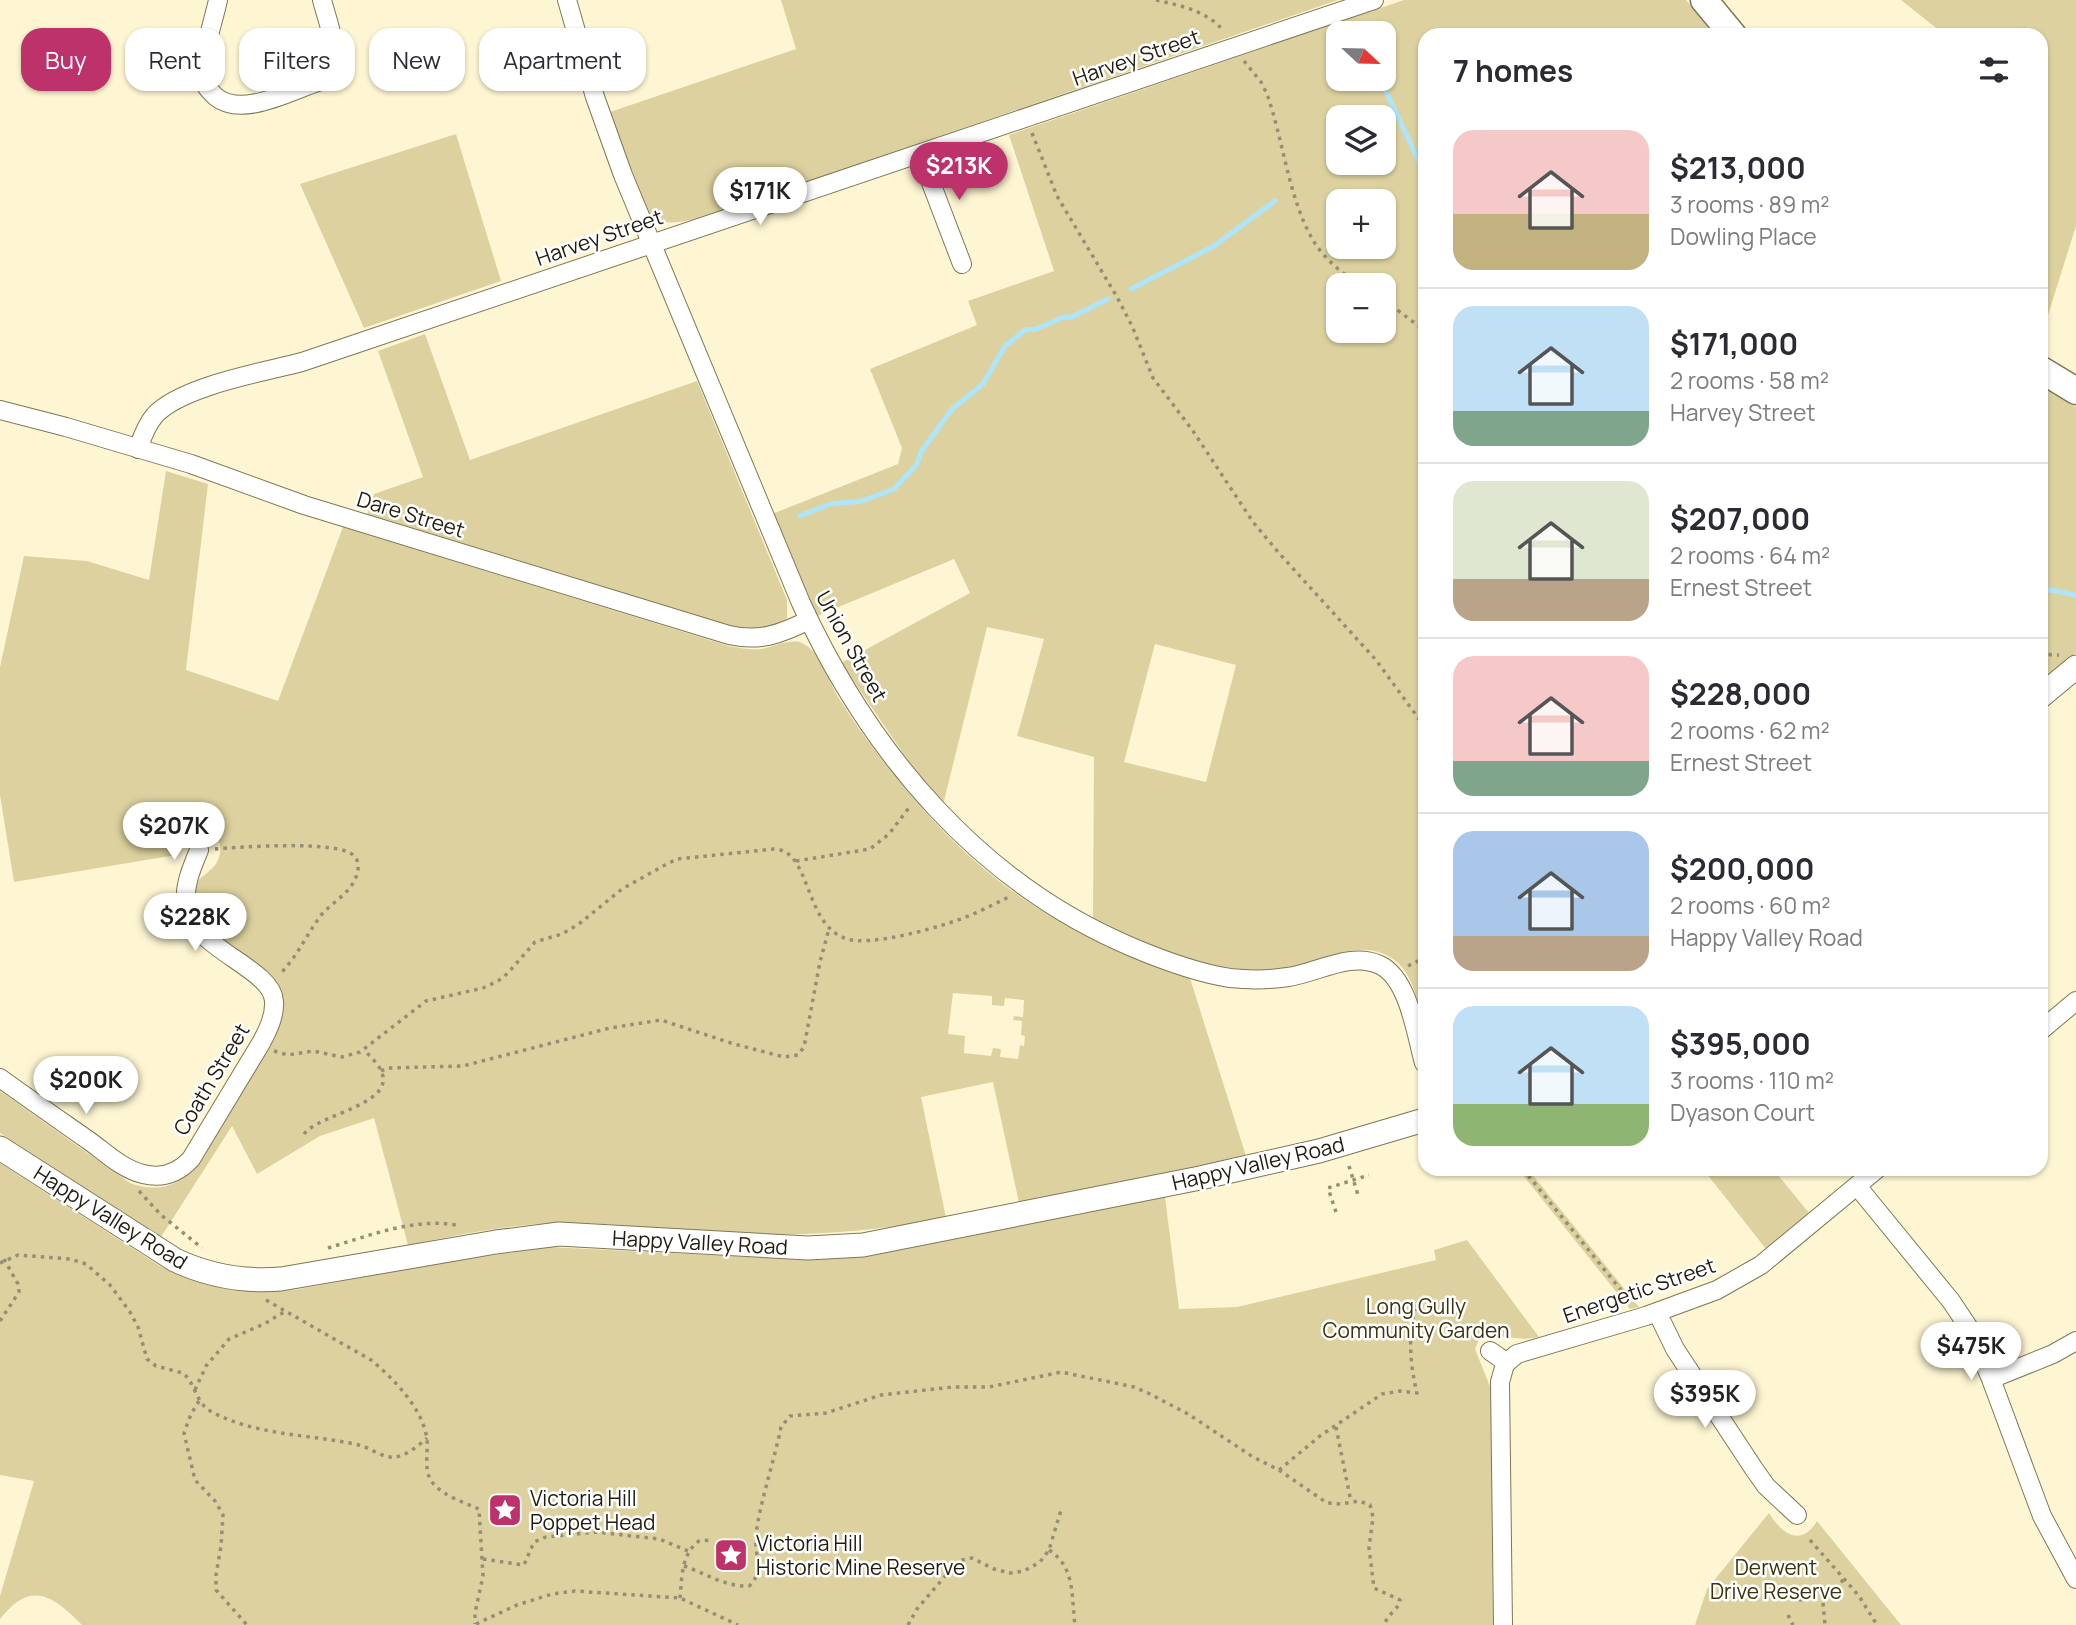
<!DOCTYPE html>
<meta charset="utf-8">
<style>
body{margin:0;font-family:Manrope,sans-serif;background:#f7f7f7;color:#2b2b33;height:100vh;display:flex;flex-direction:column;font-size:26px;white-space:nowrap}
*{box-sizing:border-box;margin:0}
p{font-size:23px;color:#7c7c81}
.icon{flex:none;width:38px;height:38px;fill:none;stroke:currentColor;stroke-width:2;stroke-linecap:round;stroke-linejoin:round}
.map{position:relative;flex:1;overflow:hidden}
.sheet{position:absolute;left:1418px;top:28px;width:630px;height:1148px;display:flex;flex-direction:column;background:#fff;border-radius:21px;box-shadow:0 2px 5px #0004}
.sheet>*{flex:none}
.guide{position:absolute;left:21px;top:28px;width:665px;height:63px;display:flex;gap:14px}
.needle{width:46px;rotate:112deg}
.buttons{position:absolute;left:1326px;top:21px;display:grid;gap:14px}
.buttons a{display:grid;place-items:center;width:70px;height:70px;border-radius:14px;background:#fff;box-shadow:0 2px 5px #0004;font-size:35px}
.price{position:absolute;translate:-50% -60px;padding:0 16px;border-radius:24px;background:#fff;color:#222;font-size:23px;line-height:46px;filter:drop-shadow(0 2px 4px #0008)}
.price::after{content:'';position:absolute;left:50%;top:42px;width:21px;height:16px;margin-left:-10px;background:inherit;clip-path:polygon(0 0,100% 0,50% 100%)}
.price.on{background:#bd326a;color:#fff}
ul{padding:0;list-style:none}
li{display:flex;align-items:center;gap:21px;height:175px;padding:0 35px}
li+li{border-top:2px solid #e1e1e2}
li span{display:grid;place-items:center;flex:none;width:196px;height:140px;border-radius:21px;color:#555}
li>.icon{margin-inline-start:auto}
span .icon{width:84px;height:84px;fill:#fffc;stroke-width:1}
li b{font-size:30px}
h2{display:flex;justify-content:space-between;align-items:center;height:84px;padding:0 35px;font-size:30px}
.tag{padding:0 24px;border-radius:21px;background:#fff;box-shadow:0 2px 5px #0004;font-size:24px;line-height:63px}
.tag.on{background:#bd326a;color:#fff}
.map>svg:first-child{display:block}
.green{fill:#ddd29f;fill-rule:evenodd}
.lines{fill:none;stroke-linecap:round;stroke-linejoin:round}
.stream{stroke:#ade5fb;stroke-width:5}
.minor-casing{stroke:#7e7756;stroke-width:20}
.tertiary-casing{stroke:#7e7756;stroke-width:25}
.secondary-casing{stroke:#7e7756;stroke-width:29}
.path{stroke:#958f76;stroke-width:3.5;stroke-dasharray:3.5 5;stroke-linecap:butt}
.minor{stroke:#fff;stroke-width:18}
.tertiary{stroke:#fff;stroke-width:23}
.secondary{stroke:#fff;stroke-width:26}
.labels{text-anchor:middle;dominant-baseline:central;stroke-width:5;stroke-linejoin:round;paint-order:stroke}
.street-label{font-size:21px;fill:#201d10;stroke:#fff}
.park-label{font-size:21px;fill:#3b330e;stroke:#fff}
.poi-label{font-size:21px;fill:#201d10;stroke:#fff;text-anchor:start}
</style>
<div class="map">
<svg width="2076" height="1625" viewBox="0 0 2076 1625">
<rect width="100%" height="100%" fill="#fef6d2"/>
<!-- green -->
<path class="green" d="M781,0h557l-632,216c-21,5 -47,15 -60,-8l-36,-96 186,-63z
M1404,0h282l28,35h-290v992c-6,-24 -11,-57 -34,-70 -29,-17 -59,0 -88,8 -16,4 -31,5 -47,5 -57,-2 -113,-27 -162,-52l1,-161 -77,-21 27,-97 -57,-12 -44,178 -29,-36 -73,-106 129,-70 -16,-34 -137,57 -45,-102 126,-50 4,-16 -32,-79 107,-44 -9,-24 86,-30 -45,-136zM1339,33h45v46h-45zM1339,117h45v46h-45zM1339,201h45v46h-45zM1339,285h45v46h-45zM1155,644l81,21 -30,117 -82,-20z
M1901,0h175v226l-28,89 -7,10 -1,-290h-95z
M456,134l45,147 -137,47 -64,-144z
M425,334l45,126 227,-79 90,219v18c-12,13 -30,12 -47,11l-373,-114 7,-21 49,-17 -45,-126z
M2040,386l36,21v246l-35,30z
M166,471l42,13 -22,186 92,31 65,-174 386,119c11,2 21,4 32,3 13,-2 29,-11 41,-6 20,9 27,40 38,57 11,18 24,36 37,53 88,117 173,179 313,225l56,178 -227,47 -26,-121 -72,15 25,121c-74,14 -146,19 -222,16 -52,-2 -105,-12 -158,-11 -53,0 -106,12 -158,22l-34,-127 -54,18 -63,38 -25,-48 -71,111 -161,-104v-42l130,92c29,11 54,2 71,-24l79,-150 -63,-69 -24,-30 2,-26c7,-9 19,-14 23,-24 14,-32 -39,-49 -42,-5l-162,27 -14,-87v-128l24,-111 63,5 62,19zM953,993l39,3v9l12,1 1,-8 19,2 -1,17 -9,-1 -1,4 9,1 -1,14 4,1 -1,10 -4,-1 -2,14 -18,-2 1,-8 -8,-1 -2,8 -27,-3 1,-17 -17,-2z
M0,1163l160,103 46,18 48,8 40,-2 147,-27 109,-16 256,13 59,-3 300,-60 14,112 58,-2 199,-47 -2,-10 33,-10 72,97 -14,2 -39,-4 -6,2 -5,12 16,40 2,236h-1411c-30,-30 -51,-45 -82,-6v-23l34,-115 -34,-6z
M1518,1169h10l111,138 -9,2z
M1703,1169h70l36,44 -43,36z
M1769,1513c12,20 32,35 48,8l84,104h-206l12,-36z"/>
<g class="lines">
<!-- stream -->
<path class="stream" d="M1380,79l44,93
M1131,289l83,-43 61,-45
M800,516l30,-12 32,-3 32,-12 23,-25 4,-12 31,-43 31,-25 22,-38 20,-16 11,-1 28,-12h8l36,-18
M2040,588l36,7"/>
<!-- minor casing -->
<g class="minor-casing">
<path id="minor" d="M218,0c-5,24 -17,54 -14,80 1,7 7,12 12,17 26,21 74,-6 102,-15 28,-21 11,-54 4,-82
M567,0l28,97 28,78 178,428c69,150 179,281 333,345 31,13 63,25 96,30 19,2 39,2 58,-1 29,-4 63,-26 92,-12 29,14 36,70 44,98
M920,154l42,110
M0,410l66,17 125,37 113,41 425,130c31,7 52,-1 80,-15
M138,449c4,-12 9,-25 17,-34 27,-29 109,-43 147,-53l1072,-362
M2040,1031l36,-30
M0,1078c29,21 58,41 88,62 17,12 34,29 55,34 19,5 35,-1 48,-15l70,-116c7,-13 14,-27 13,-42 -2,-34 -85,-53 -88,-98 -2,-18 6,-36 13,-53
M1857,1186l94,115 18,27 22,51 51,137 34,63
M1657,1312l18,37 79,120 12,17 31,29
M1490,1351l16,11
M1991,1379l62,-25 23,-13
M1503,1625l-3,-243 5,-18 12,-10 129,-38 71,-26 44,-25 116,-96"/>
</g>
<!-- tertiary casing -->
<g class="tertiary-casing">
<path id="tertiary" d="M2040,697l36,-30
M0,1148l175,112c34,16 69,22 106,19l215,-37 63,-8 249,14 55,-3 337,-67 119,-27 105,-31"/>
</g>
<!-- secondary casing -->
<g class="secondary-casing">
<path id="secondary" d="M1704,0l29,35
M2040,369l36,22"/>
</g>
<!-- path -->
<path class="path" d="M1156,0c26,6 49,10 68,31
M1244,61l17,21 6,12c16,45 22,106 46,146 11,19 30,34 47,45
M1032,133l25,63 60,101 15,29 21,52 40,53 60,91 25,30 98,108 48,66
M1384,300l40,30
M2040,654l19,1
M215,849c25,-2 122,-9 138,6 6,5 6,12 4,19 -5,18 -23,27 -35,40 -16,21 -24,42 -43,61
M796,861l74,-12 19,-15 22,-29
M1408,966l16,-8
M274,1051l14,4 25,-4 29,6 18,-5 66,-51 57,-13 15,-7 10,-8 27,-31 27,-8 17,-10 43,-35 43,-24 12,-6 97,-10c38,1 29,76 73,90 23,7 82,-9 105,-17 20,-6 40,-17 59,-26
M381,1071l7,-3 75,-2 147,-38 51,-8 73,24 50,13 14,-2 6,-8 16,-85 9,-33
M304,1134c15,-21 99,-30 75,-67 -4,-6 -10,-12 -15,-17
M1349,1166l9,29
M1523,1169l106,131
M139,1191l22,24 41,33
M1336,1212l-8,-24 41,-13
M328,1248c40,-12 90,-32 132,-22
M0,1263l18,-8 52,4 16,5 24,21 20,27 8,15 9,32 9,7 27,7c13,11 12,30 29,39 45,24 98,22 147,33 12,3 25,14 36,12 11,-1 23,-11 32,-19
M266,1300l105,60c22,18 49,46 55,74 4,16 -4,34 6,48 11,14 31,20 47,27l4,67 -8,37v11
M0,1321l19,-29 -1,-8 -14,-25
M195,1390l11,-24 23,-27 35,-15 20,-12
M199,1401l-8,13 -7,19 11,47 20,21 8,14 -2,31 -5,29v15l31,35
M1336,1427l15,75
M1279,1470l41,-34 62,-42 18,-3 17,2c-7,-29 -9,-55 -2,-84
M1810,1540l49,56 18,29
M1049,1550c27,18 22,46 26,75
M483,1559l41,6 10,-23 12,-5 50,-5 63,7 29,12
M684,1566c21,7 41,21 65,20 15,-12 5,-35 7,-52 5,-36 18,-72 25,-107l9,-11 36,-3 55,-18 72,-8h36l72,-15 73,15 14,6 40,21 65,43 26,13 48,33 14,1 18,-3 11,4 3,12 -4,31 5,40 26,12c-1,10 -14,14 -15,25
M1830,1594l6,-2 8,-14
M680,1598c2,-20 1,-44 19,-57l13,-1
M1799,1600l10,-1
M1823,1603l2,22
M1788,1615l5,10
M476,1624l41,-19 35,-11 23,-3 105,7 58,27
M908,1625l9,-16 41,-48 14,-3 22,11 16,4 14,-2 16,-9 9,-12 12,-40"/>
<!-- minor -->
<use href="#minor" class="minor"/>
<!-- tertiary -->
<use href="#tertiary" class="tertiary"/>
<!-- secondary -->
<use href="#secondary" class="secondary"/>
</g>
<!-- icons -->
<defs>
<g id="sight-square" transform="scale(1.75)"><rect x="-9" y="-9" width="18" height="18" rx="4" fill="#bd326a" stroke="#fff"/><path d="M0-6L1.8-2.2L6-1.7L2.9 1.2L3.7 5.4L0 3.3L-3.7 5.4L-2.9 1.2L-6-1.7L-1.8-2.2Z" fill="#fff"/></g>
</defs>
<g fill-rule="evenodd">
<use href="#sight-square" x="505" y="1510"/>
<use href="#sight-square" x="731" y="1555"/>
</g>
<g class="labels">
<!-- street labels -->
<g class="street-label">
<text transform="translate(1136 57) rotate(-19)">Harvey Street</text>
<text transform="translate(599 237) rotate(-19)">Harvey Street</text>
<text transform="translate(411 514) rotate(17)">Dare Street</text>
<text transform="translate(852 646) rotate(61)">Union Street</text>
<text transform="translate(211 1079) rotate(-59)">Coath Street</text>
<text transform="translate(1258 1163) rotate(-13)">Happy Valley Road</text>
<text transform="translate(111 1217) rotate(32)">Happy Valley Road</text>
<text transform="translate(700 1242) rotate(3)">Happy Valley Road</text>
<text transform="translate(1639 1290) rotate(-19)">Energetic Street</text>
</g>
<!-- park labels -->
<g class="park-label">
<text x="1416" y="1306">Long Gully<tspan x="1416" dy="24">Community Garden</tspan></text>
<text x="1776" y="1567">Derwent<tspan x="1776" dy="24">Drive Reserve</tspan></text>
</g>
<!-- poi labels -->
<g class="poi-label">
<text x="530" y="1498">Victoria Hill<tspan x="530" dy="24">Poppet Head</tspan></text>
<text x="756" y="1543">Victoria Hill<tspan x="756" dy="24">Historic Mine Reserve</tspan></text>
</g>
</g>
</svg>
<div class="buttons">
<a><svg class="needle" viewBox="-14 -14 28 28"><path d="M0-13l5 13h-10z" fill="#e53935"/><path d="M0 13l5-13h-10z" fill="#7c7c81"/></svg></a>
<a><svg class="icon" aria-label="layers" viewBox="0 0 24 24"><path d="M12 4l9 5-9 5-9-5zM3 14l9 5 9-5"/></svg></a>
<a>+</a>
<a>−</a>
</div>
<b class="price on" style="left:959px;top:202px">$213K</b>
<b class="price" style="left:760px;top:227px">$171K</b>
<b class="price" style="left:174px;top:862px">$207K</b>
<b class="price" style="left:195px;top:953px">$228K</b>
<b class="price" style="left:86px;top:1116px">$200K</b>
<b class="price" style="left:1971px;top:1382px">$475K</b>
<b class="price" style="left:1705px;top:1430px">$395K</b>
<div class="guide">
<a class="tag on">Buy</a>
<a class="tag">Rent</a>
<a class="tag">Filters</a>
<a class="tag">New</a>
<a class="tag">Apartment</a>
</div>
<section class="sheet">
<h2>7 homes<svg class="icon" aria-label="filters" viewBox="0 0 24 24"><path d="M4 7h16M4 17h16"/><circle cx="9" cy="7" r="2"/><circle cx="15" cy="17" r="2"/></svg></h2>
<ul>
<li><span style="background:linear-gradient(#f6c9c9 60%,#c2b280 0)"><svg class="icon" aria-label="home" viewBox="0 0 24 24"><path d="M3 11l9-7 9 7M6 9v11h12V9"/></svg></span><div><b>$213,000</b><p>3 rooms · 89 m²</p><p>Dowling Place</p></div></li>
<li><span style="background:linear-gradient(#bfe0f5 75%,#7fa58c 0)"><svg class="icon" aria-label="home" viewBox="0 0 24 24"><path d="M3 11l9-7 9 7M6 9v11h12V9"/></svg></span><div><b>$171,000</b><p>2 rooms · 58 m²</p><p>Harvey Street</p></div></li>
<li><span style="background:linear-gradient(#dfe7d0 70%,#b9a48a 0)"><svg class="icon" aria-label="home" viewBox="0 0 24 24"><path d="M3 11l9-7 9 7M6 9v11h12V9"/></svg></span><div><b>$207,000</b><p>2 rooms · 64 m²</p><p>Ernest Street</p></div></li>
<li><span style="background:linear-gradient(#f6c9c9 75%,#7fa58c 0)"><svg class="icon" aria-label="home" viewBox="0 0 24 24"><path d="M3 11l9-7 9 7M6 9v11h12V9"/></svg></span><div><b>$228,000</b><p>2 rooms · 62 m²</p><p>Ernest Street</p></div></li>
<li><span style="background:linear-gradient(#a9c7e8 75%,#b9a48a 0)"><svg class="icon" aria-label="home" viewBox="0 0 24 24"><path d="M3 11l9-7 9 7M6 9v11h12V9"/></svg></span><div><b>$200,000</b><p>2 rooms · 60 m²</p><p>Happy Valley Road</p></div></li>
<li><span style="background:linear-gradient(#bfe0f5 70%,#8fb573 0)"><svg class="icon" aria-label="home" viewBox="0 0 24 24"><path d="M3 11l9-7 9 7M6 9v11h12V9"/></svg></span><div><b>$395,000</b><p>3 rooms · 110 m²</p><p>Dyason Court</p></div></li>
</ul>
</section>
</div>
